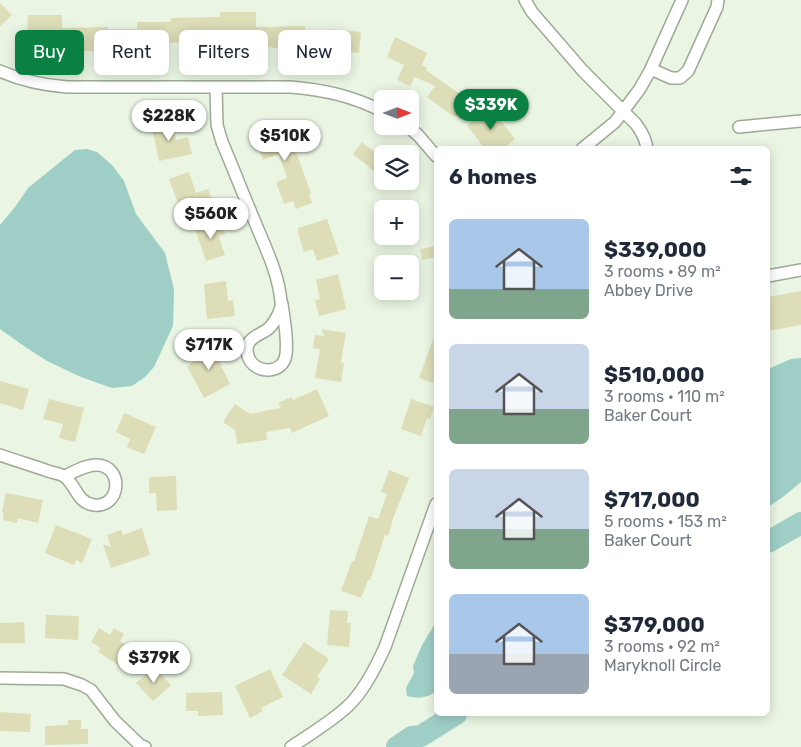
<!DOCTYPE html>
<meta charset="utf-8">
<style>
body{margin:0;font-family:Rubik,sans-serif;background:#f6f6f7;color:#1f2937;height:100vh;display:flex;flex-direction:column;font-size:19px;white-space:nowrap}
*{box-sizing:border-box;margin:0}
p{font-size:16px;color:#747a83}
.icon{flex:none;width:28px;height:28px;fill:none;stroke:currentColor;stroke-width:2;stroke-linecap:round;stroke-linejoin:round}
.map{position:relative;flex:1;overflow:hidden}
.sheet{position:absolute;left:434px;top:146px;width:336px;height:570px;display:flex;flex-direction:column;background:#fff;border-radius:8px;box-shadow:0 2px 12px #0003}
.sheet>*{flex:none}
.top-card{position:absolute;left:15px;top:30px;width:344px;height:45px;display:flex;gap:10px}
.needle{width:32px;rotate:90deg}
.tools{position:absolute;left:374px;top:90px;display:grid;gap:10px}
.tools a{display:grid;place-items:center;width:45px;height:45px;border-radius:8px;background:#fff;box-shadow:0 2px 12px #0003;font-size:25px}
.price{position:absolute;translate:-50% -42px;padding:0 11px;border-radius:18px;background:#fff;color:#222;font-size:16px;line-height:32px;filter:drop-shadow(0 1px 2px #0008)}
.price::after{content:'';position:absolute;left:50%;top:30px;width:15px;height:11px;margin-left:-8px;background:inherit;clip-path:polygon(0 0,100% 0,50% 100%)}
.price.on{background:#0b8043;color:#fff}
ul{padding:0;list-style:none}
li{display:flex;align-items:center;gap:15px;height:125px;padding:0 15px}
li span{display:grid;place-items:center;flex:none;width:140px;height:100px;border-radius:8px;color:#555}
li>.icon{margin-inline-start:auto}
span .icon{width:60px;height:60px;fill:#fffc;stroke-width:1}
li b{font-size:21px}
h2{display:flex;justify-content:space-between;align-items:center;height:60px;padding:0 15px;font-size:21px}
.tag{padding:0 18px;border-radius:8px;background:#fff;box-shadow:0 2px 12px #0003;font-size:18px;line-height:45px}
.tag.on{background:#0b8043;color:#fff}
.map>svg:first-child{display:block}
.water{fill:#9fcec7}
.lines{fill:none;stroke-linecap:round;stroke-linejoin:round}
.river{stroke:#9fcec7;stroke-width:22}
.building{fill:#ddddb8}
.minor-casing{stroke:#9eaa97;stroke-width:14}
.minor{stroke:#fff;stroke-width:11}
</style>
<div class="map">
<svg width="801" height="747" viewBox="0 0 801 747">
<rect width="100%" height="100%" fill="#eaf6e3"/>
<!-- water -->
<path class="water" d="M87,149l10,3 15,13 12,16 12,33 29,39 9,36 -1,37 -19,41 -9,10 -13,9 -20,2 -31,-11 -34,-16 -26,-17 -21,-15v-104l15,-18 13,-19 47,-38z
M801,358v124l-18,15 -15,10v-138l23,-10z
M436,622v70c-11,6 -16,7 -29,4l-1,-8 8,-15 -1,-7 9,-21z"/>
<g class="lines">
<!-- river -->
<path class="river" d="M768,542l33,-19
M397,747l15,-10 9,-1 35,-22"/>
</g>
<!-- building -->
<path class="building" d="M0,3l12,12 -12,11z
M220,12h36v15l49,-1 1,22h-35v-1h-34v5l-45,1v-11l-34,1v8h-83v-6l-32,-1v-9l-16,-1 1,-19h34v13l46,-1v2h29v-7h34v-4l49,-1z
M327,29l34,3 -2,21 -19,-2v7l-16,-2z
M395,37l32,16 -5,12 5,3 -1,2 42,30 -11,16h-4l-26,-19 8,-11 -20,-9 -5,9 -13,-6 7,-15 -17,-8z
M490,107l25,32 -12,10h-18l-18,-24z
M171,120l5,20 12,-3 4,17 -33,7 -8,-37z
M288,120l10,27 -3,2 16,44 -2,1 3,9 -16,6 -3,-8 -9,3 -8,-22 11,-4 -8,-24 -16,6 -10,-27z
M362,142l11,9 1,-1 8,5v23l-29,-24z
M189,172l7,21 12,-4 5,13 -31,12 -13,-35z
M327,219l12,35 -22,7 -4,-12 -9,3 -6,-20v-4z
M220,220l5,14 -6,3 6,18 -19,6 -11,-32z
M436,246v11l-14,3 -2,-11z
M338,274l8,35 -27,7 -4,-16 5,-1 -4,-19z
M226,281l2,20 5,-1 2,16 -28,3 -3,-35z
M801,291v34l-33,6v-34z
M322,329l24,4 -5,29 3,1 -3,19 -26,-4 5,-29 -7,-1 2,-13 9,1z
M435,334l1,1v49l-17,-6z
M204,342l17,4 -3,13 12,25 -26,14 -17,-32 8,-5 1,-4 6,-4z
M0,381l29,8 -6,21 -23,-7z
M317,389l12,27 -37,17 -2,-5 -24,4 1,8 -30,4 -2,-14 -12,-8 12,-18 15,10 12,-2 1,-1 18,-3 -3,-5 14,-6 1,3z
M49,399l35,9 -9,34 -16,-4 4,-14 -20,-5z
M411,399l23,8 -4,12 -3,-1 -6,18 -20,-7z
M124,413l32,14 -12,27 -17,-7 3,-8 -14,-7z
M389,470l20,8 -18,46h1l-4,12 -3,-1 -15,46 -2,-1 -7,18 -20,-7 11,-30h2l15,-45 9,3 9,-25 -6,-2z
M176,476l1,34 -20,1 -1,-18h-7v-16z
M6,493l37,7 -5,23 -20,-5 -1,5 -14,-3 1,-7 -2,-1z
M56,525l36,14 -10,24 -6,-3 -2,5 -29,-12z
M142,528l8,27 -39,13 -8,-24 8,3 -4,-12 14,-5 2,5z
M330,610l18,1 -1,12h4l-2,24 -22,-2z
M46,615l33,1 -1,24 -33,-2z
M24,622l1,21h-25v-20z
M99,628l11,7 4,-7 10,6 -4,7 11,7 -11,18 -22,-14 3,-4 -10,-6z
M304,642l25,17 -12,18 3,2 -9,15 -29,-19z
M154,667l17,18 -18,16 -17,-18z
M270,669l13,28 -22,11 2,3 -13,7 -15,-32z
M222,692l1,23 -25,1v-5h-12v-18z
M0,712l31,2 -1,18 -30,-1z
M68,720h13v9h7v15l-43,1v-19l23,-1z"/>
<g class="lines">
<!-- minor casing -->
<g class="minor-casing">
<path id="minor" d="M525,0l7,12 51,59 53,53c6,8 10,15 11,25
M651,69l20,9h9l8,-7 29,-64 1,-7
M0,71c22,10 43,14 67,16h224c34,3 61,9 91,24
M216,87l1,38 5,17c12,28 23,57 35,85 10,24 22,49 24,75 1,4 -1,7 -2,11 -3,6 -6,12 -11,16 -9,7 -25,9 -20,27 6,19 36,19 38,-2 2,-16 -2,-34 -4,-50
M407,126l11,9 18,21
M739,127l62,-6
M582,149l33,-27 24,-32 11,-19 32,-71
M768,276l33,-6
M0,455c17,6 34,11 51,17 4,1 11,2 14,5 11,8 12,26 29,28 27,3 30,-39 3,-40 -10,-1 -23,7 -32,11
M0,678l64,1 18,6 9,5 24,31 25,24 5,2
M291,747c19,-13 40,-25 57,-41 16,-15 28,-39 37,-59l51,-143"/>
</g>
<!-- minor -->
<use href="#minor" class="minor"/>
</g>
</svg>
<div class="tools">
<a><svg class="needle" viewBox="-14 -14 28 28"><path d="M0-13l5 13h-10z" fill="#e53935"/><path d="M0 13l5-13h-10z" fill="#747a83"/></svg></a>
<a><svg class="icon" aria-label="layers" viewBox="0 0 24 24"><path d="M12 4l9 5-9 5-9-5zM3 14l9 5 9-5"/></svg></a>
<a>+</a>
<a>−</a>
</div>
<b class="price on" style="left:491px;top:131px">$339K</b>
<b class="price" style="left:169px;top:142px">$228K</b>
<b class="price" style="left:285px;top:162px">$510K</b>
<b class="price" style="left:211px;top:240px">$560K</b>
<b class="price" style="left:209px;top:371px">$717K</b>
<b class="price" style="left:154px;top:684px">$379K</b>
<div class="top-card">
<a class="tag on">Buy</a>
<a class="tag">Rent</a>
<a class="tag">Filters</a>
<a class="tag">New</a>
</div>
<section class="sheet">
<h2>6 homes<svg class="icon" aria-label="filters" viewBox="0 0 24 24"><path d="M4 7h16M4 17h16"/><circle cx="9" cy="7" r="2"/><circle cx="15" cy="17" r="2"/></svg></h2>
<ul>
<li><span style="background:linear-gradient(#a9c7e8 70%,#7fa58c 0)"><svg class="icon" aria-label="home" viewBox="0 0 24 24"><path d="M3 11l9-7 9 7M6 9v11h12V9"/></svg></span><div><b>$339,000</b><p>3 rooms · 89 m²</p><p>Abbey Drive</p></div></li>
<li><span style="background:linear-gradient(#c9d6e8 65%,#7fa58c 0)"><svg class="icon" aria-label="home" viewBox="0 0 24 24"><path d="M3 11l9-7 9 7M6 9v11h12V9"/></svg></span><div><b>$510,000</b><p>3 rooms · 110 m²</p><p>Baker Court</p></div></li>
<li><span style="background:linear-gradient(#c9d6e8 60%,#7fa58c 0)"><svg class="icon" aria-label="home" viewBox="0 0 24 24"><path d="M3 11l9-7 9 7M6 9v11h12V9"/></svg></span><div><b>$717,000</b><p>5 rooms · 153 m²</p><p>Baker Court</p></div></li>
<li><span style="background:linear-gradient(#a9c7e8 60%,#9aa5b1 0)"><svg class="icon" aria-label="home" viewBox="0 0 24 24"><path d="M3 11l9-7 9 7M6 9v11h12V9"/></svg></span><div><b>$379,000</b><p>3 rooms · 92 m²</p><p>Maryknoll Circle</p></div></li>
</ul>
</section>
</div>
